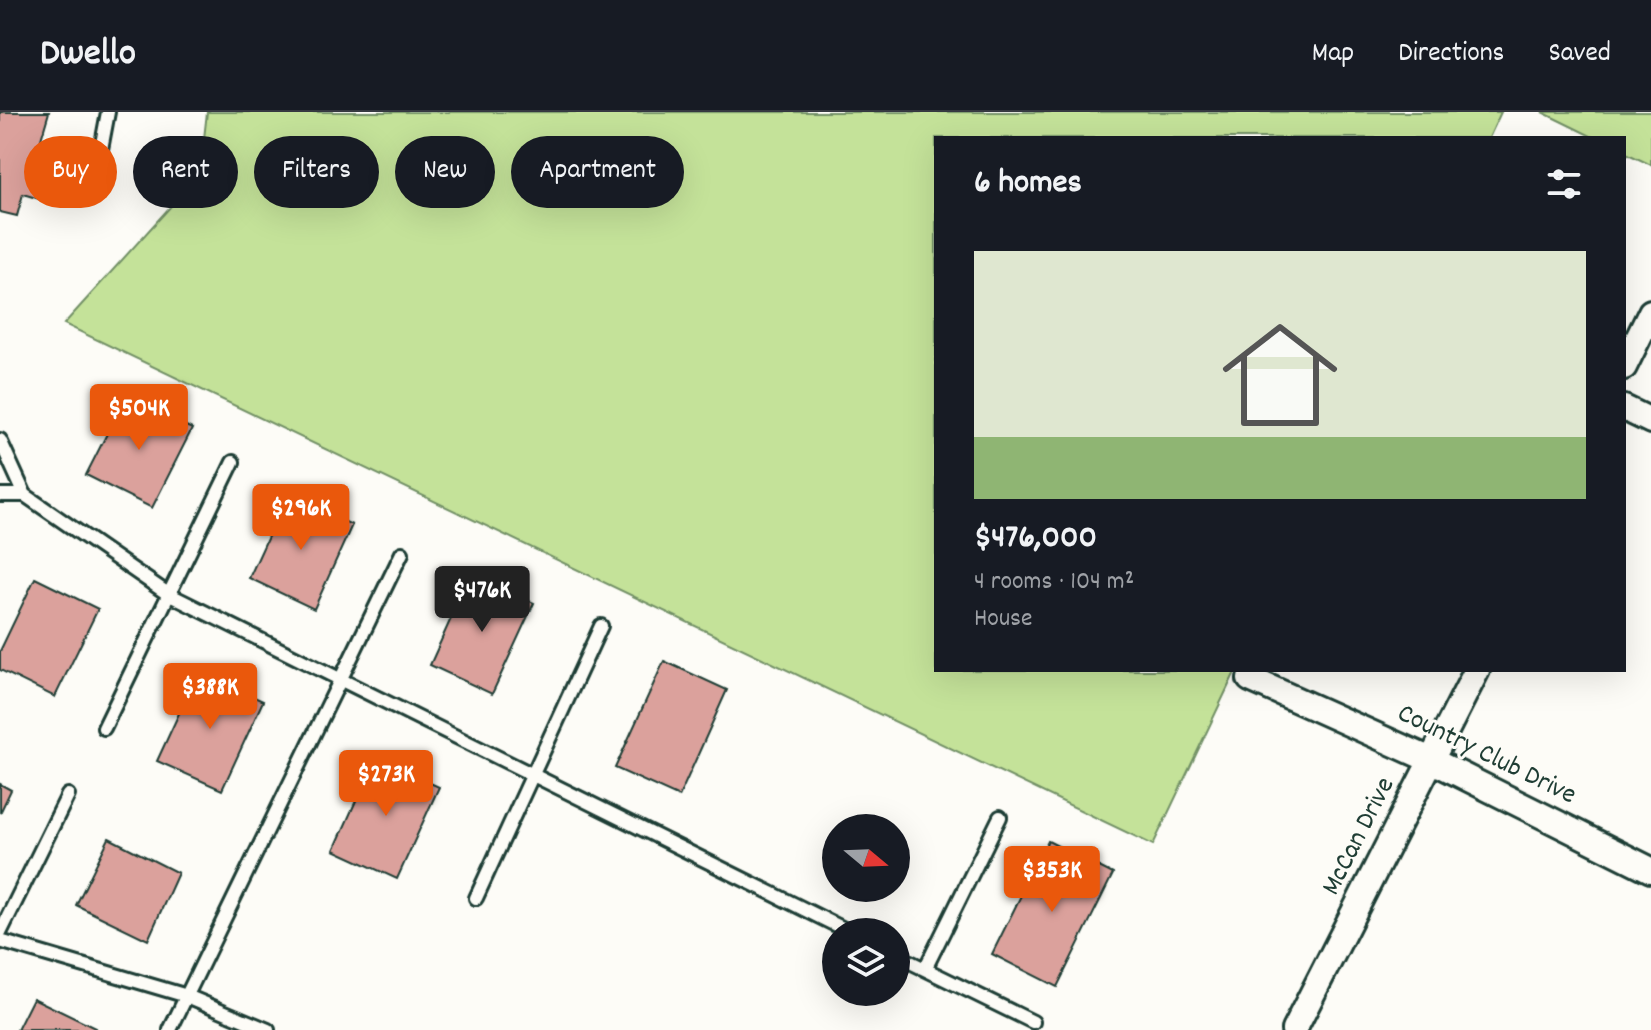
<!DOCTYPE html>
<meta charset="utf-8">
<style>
body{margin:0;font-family:Dekko,sans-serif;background:#20242c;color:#f1f3f6;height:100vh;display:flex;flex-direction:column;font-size:30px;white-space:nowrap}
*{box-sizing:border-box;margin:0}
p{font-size:26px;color:#9ea1a6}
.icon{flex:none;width:44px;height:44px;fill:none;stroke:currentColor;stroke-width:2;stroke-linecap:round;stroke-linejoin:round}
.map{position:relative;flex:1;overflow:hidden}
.details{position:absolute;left:934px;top:24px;width:692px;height:536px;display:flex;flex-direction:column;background:#171b24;border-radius:0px;box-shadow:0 8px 32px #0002}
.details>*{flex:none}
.banner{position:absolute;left:24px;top:24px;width:760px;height:72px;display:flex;gap:16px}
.needle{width:52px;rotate:109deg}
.controls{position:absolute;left:822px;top:702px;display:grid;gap:16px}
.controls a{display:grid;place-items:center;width:88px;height:88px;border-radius:50%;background:#171b24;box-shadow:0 8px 32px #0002;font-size:40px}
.price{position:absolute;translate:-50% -68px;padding:0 18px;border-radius:8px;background:#ea580c;color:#fff;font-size:26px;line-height:52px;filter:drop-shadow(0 2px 4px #0008)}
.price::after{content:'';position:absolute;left:50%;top:48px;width:24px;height:18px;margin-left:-12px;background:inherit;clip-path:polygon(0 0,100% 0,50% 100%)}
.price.current{background:#222;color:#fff}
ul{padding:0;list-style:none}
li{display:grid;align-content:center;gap:16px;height:424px;padding:0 40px}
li+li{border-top:2px solid #363941}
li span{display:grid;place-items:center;height:248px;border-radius:0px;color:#555}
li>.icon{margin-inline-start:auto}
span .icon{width:144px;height:144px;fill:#fffc;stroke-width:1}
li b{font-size:34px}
h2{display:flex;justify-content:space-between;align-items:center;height:96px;padding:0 40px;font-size:34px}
.chip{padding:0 28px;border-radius:36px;background:#171b24;box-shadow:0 8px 32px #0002;font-size:28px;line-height:72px}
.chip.current{background:#ea580c;color:#fff}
header{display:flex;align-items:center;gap:48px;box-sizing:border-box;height:112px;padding:0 40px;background:#171b24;border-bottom:2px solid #363941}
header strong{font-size:38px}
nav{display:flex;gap:44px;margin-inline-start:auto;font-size:28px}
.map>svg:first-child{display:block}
.green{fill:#c4e299;stroke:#729066;stroke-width:2}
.building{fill:#dba19c;stroke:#1f3d34;stroke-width:2}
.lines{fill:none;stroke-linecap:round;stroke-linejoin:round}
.service-casing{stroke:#1f3d34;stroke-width:18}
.minor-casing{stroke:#1f3d34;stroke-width:30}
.service{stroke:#fdfcf7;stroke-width:12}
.minor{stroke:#fdfcf7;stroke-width:24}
.labels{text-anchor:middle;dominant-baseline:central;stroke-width:6;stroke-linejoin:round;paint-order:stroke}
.street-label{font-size:28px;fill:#1f3d34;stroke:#fdfcf7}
</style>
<header>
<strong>Dwello</strong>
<nav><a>Map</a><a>Directions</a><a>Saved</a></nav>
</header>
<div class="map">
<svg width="1651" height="918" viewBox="0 0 1651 918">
<rect width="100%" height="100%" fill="#fdfcf7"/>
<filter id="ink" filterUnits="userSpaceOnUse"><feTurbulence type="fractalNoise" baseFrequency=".0125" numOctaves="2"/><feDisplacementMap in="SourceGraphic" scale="16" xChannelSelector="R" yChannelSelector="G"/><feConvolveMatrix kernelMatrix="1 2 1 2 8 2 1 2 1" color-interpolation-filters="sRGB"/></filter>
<g filter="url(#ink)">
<!-- green -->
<path class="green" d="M207,0h1294l-12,26h-553v532h300l-83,175 -1089,-521 136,-150z
M1542,0h109v53l-27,-13v-14h-29z"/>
<!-- building -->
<path class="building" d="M0,0h49l-14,48 21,6 -10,35 -23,-7 -6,22 -17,-4z
M126,284l66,33 -40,79 -66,-33z
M287,383l65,30 -38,84 -65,-31z
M471,462l63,29 -42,91 -62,-29z
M35,466l63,31 -43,88 -55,-27v-19z
M664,549l63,29 -48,107 -64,-29z
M198,560l65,29 -41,89 -65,-29z
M375,646l64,29 -42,92 -63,-29z
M0,672l11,6 -11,23z
M109,726l69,35 -30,67 -72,-35z
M1048,729l65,33 -56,113 -65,-33z
M33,886l62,30 -1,2h-77z"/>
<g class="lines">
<!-- service casing -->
<g class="service-casing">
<path id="service" d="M92,85l16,-85
M0,328l25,55 143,99 682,338
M0,383h25
M104,616l129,-266
M476,786l125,-272
M0,821l68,-138
M0,829l187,55 81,34
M896,843l137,67
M925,857l75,-152
M170,918l232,-477"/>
</g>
<!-- minor casing -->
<g class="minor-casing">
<path id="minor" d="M1624,255l27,-55
M1624,296l27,13
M1250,567l183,82 218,109
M1294,918l183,-360"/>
</g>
<!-- service -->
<use href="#service" class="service"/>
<!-- minor -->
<use href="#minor" class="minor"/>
</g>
</g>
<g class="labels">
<!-- street labels -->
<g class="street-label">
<text transform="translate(1486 644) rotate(26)">Country Club Drive</text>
<text transform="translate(1360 725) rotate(-63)">McCan Drive</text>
</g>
</g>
</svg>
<div class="controls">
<a><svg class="needle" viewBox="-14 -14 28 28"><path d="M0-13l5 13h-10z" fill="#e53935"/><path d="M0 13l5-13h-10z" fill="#9ea1a6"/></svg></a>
<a><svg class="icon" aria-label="layers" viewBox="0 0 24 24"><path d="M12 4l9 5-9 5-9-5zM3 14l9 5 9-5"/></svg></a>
</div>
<b class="price" style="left:139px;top:340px">$504K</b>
<b class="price" style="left:301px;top:440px">$296K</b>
<b class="price current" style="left:482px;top:522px">$476K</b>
<b class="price" style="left:210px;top:619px">$388K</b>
<b class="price" style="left:386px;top:706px">$273K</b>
<b class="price" style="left:1052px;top:802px">$353K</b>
<div class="banner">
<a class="chip current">Buy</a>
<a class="chip">Rent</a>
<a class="chip">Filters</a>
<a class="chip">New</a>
<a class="chip">Apartment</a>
</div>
<section class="details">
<h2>6 homes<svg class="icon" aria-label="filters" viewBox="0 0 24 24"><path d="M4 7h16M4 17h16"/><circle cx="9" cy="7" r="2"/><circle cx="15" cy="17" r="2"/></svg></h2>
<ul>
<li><span style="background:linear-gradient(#dfe7d0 75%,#8fb573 0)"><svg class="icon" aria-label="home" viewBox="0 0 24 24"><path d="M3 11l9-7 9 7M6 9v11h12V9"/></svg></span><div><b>$476,000</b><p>4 rooms · 104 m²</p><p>House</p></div></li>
</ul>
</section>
</div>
